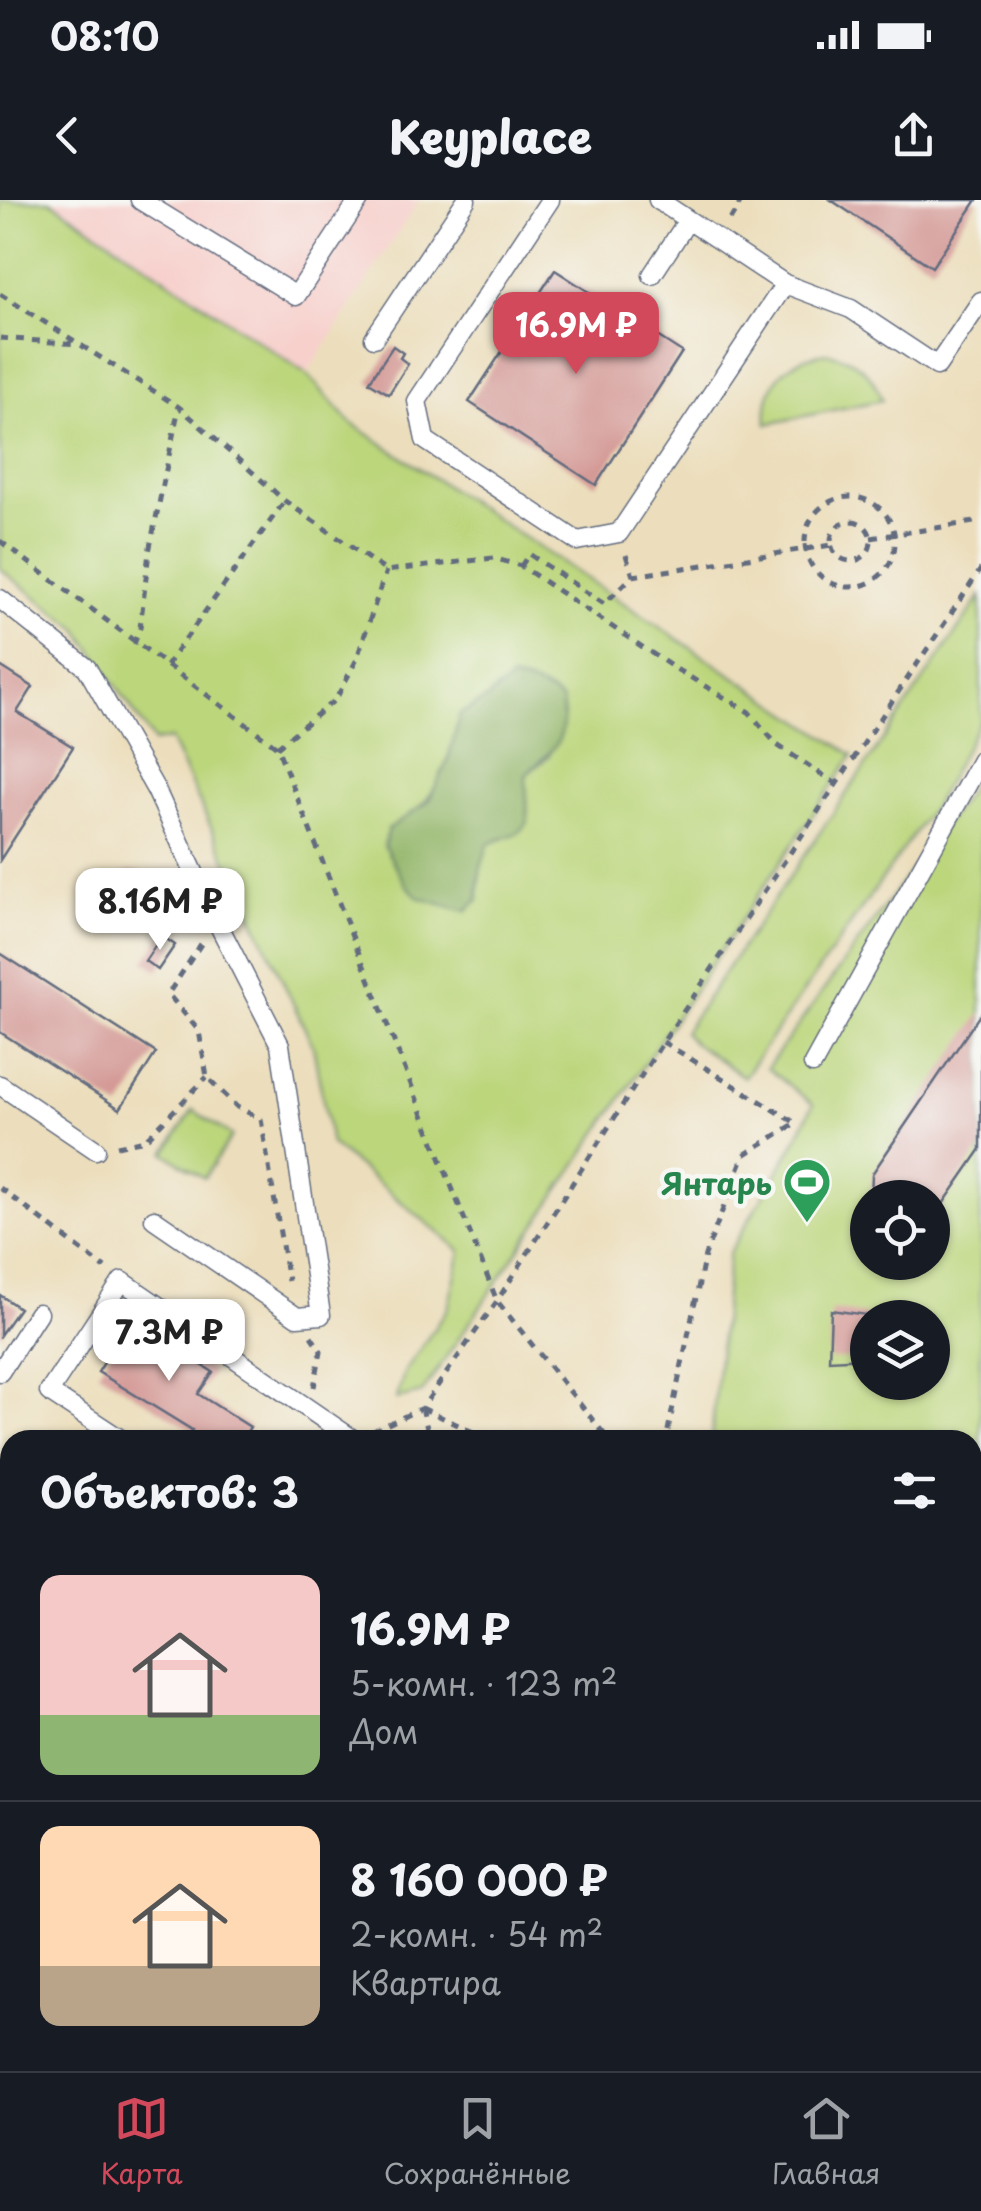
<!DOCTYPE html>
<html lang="ru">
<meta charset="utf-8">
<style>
body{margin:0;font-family:"Playpen Sans",sans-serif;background:#20242c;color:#f1f3f6;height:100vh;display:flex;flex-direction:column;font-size:38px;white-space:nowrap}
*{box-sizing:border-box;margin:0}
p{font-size:32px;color:#9ea1a6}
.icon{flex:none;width:55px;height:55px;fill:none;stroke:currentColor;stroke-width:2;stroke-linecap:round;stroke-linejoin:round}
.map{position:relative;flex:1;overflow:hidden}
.details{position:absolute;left:0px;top:1230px;width:982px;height:642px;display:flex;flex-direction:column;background:#171b24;border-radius:30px 30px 0 0;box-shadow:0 2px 8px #0004}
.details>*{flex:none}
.buttons{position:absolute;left:850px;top:980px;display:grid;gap:20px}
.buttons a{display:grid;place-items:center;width:100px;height:100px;border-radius:50%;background:#171b24;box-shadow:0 2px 8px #0004;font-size:50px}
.price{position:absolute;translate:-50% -85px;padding:0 22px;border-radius:20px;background:#fff;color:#222;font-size:32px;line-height:65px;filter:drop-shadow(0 2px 5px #0008)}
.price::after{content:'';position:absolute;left:50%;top:60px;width:30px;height:22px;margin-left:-15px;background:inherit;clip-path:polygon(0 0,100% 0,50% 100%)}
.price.selected{background:#d1495b;color:#fff}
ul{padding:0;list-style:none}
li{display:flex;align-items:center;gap:30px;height:250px;padding:0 40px}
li+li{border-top:2px solid #363941}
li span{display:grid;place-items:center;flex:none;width:280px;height:200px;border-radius:20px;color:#555}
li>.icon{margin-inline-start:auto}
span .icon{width:120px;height:120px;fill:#fffc;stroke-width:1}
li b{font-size:42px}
h2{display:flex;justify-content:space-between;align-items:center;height:120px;padding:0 40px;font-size:42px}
.status{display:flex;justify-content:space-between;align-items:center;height:70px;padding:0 50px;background:#171b24;direction:ltr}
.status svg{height:28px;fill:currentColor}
header{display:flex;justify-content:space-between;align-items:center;height:130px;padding:0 40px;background:#171b24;font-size:45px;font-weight:800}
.menu{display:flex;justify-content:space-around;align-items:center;height:140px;border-top:2px solid #363941;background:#171b24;font-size:28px;color:#9ea1a6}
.menu a{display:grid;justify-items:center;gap:5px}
.menu .selected{color:#d1495b}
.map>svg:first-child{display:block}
.built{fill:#f7d0cc}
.green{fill:#bcd67c;stroke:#6c826d;stroke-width:2.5;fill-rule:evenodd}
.forest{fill:#95b76c;stroke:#587365;stroke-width:2.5}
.building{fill:#d49a96}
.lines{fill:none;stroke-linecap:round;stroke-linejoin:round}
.lane-casing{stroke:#646c7f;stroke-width:21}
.path{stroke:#646c7f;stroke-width:5;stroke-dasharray:8 8;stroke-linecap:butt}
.lane{stroke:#fff;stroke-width:18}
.labels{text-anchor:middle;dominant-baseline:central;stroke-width:9;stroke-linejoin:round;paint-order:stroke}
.leisure-label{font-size:30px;font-weight:bold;fill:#27864d;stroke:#f6f6f2;text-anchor:end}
</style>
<div class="status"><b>08:10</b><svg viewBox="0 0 49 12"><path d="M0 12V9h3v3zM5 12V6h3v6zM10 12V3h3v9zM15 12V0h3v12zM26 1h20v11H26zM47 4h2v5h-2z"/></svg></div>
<header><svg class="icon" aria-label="back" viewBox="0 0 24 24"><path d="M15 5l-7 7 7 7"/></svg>Keyplace<svg class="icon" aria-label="share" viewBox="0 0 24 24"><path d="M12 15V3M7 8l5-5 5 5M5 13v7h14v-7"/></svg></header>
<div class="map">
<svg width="981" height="1871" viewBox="0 0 981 1871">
<rect width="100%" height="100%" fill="#f6f6f2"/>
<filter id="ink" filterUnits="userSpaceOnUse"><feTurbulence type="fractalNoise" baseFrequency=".01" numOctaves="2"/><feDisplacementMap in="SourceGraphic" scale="20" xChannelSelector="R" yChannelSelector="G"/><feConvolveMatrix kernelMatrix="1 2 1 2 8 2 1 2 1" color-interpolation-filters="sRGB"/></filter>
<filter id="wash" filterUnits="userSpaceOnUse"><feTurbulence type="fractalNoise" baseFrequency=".0048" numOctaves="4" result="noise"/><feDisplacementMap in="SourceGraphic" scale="40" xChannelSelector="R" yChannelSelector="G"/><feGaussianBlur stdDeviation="2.25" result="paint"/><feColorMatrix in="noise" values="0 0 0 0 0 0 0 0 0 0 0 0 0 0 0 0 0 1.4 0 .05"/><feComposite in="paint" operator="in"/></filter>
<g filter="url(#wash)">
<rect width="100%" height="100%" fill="#ecdebc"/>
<!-- built -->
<path class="built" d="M50,0h369l-112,174z"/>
<!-- green -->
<path class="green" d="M0,0h50l257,174 44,49 502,332 -431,638 -25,6 7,-26 44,-65 13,-57 -130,-107 -18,-98 -143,-307 -16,3 -76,-113 -78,-60zM497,489l55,4 10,9 2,14 -15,40 -23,19 -9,58 -29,10 -8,28 -2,29 -76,-80c39,-21 48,-65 58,-106l27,-15z
M828,153c29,6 45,20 54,47l-115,24c-4,-42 21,-67 61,-71z
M981,396v123l-45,83 -192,275 -51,-35 -9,-10z
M981,574v922l-9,-6v-250h-261l18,-187 66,-110 18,-39 -46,-36zM868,998h64v64h-64zM868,1118h64v64h-64z
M193,910l39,26 -28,42 -39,-25z"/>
<!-- forest -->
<path class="forest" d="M511,479c21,4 34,8 51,22 6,44 -10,47 -36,74l2,47 -10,11 -30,11 -8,27 -2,29 -12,11 -47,-13 -12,-12 -23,-40 4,-17 40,-27 20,-42 12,-46 27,-15z
M973,1590l8,1v274l-7,6h-232l-2,-8 232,-1z
M10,1722v140h649l6,9h-665v-136z"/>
<g id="blocks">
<!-- building -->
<path class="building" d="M831,0h146l-45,67z
M555,70l127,82 -86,133 -127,-83z
M393,146l10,7 -3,5 8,6 -19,30 -20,-12z
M0,466l33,21 -16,25 56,35 -73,113z
M114 691a19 19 0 1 1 38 0a19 19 0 1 1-38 0Z
M162,736l13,9 -17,25 -13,-9z
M0,753l156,100 -36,56 -120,-77z
M981,813v136l-49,71v-22h-61l1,-24z
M0,1095l19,13 -19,27z
M831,1110l36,5 -2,43 -36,2z
M131,1120l82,52 -15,22 52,33 -8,13h-56l6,-10 -94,-58z
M972,1281l9,6v209l-9,-6z"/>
</g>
</g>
<g filter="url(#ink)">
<use href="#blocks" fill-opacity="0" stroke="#646c7f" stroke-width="2.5"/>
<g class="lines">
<!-- lane casing -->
<g class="lane-casing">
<path id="lane" d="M140,0l156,96 63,-96
M550,0l-133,201 8,39 152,101 42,-8 166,-249
M658,0l127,84 66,25 86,57 44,-65
M652,75l36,-55
M374,138l92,-138
M0,399l87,69 69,122 60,130 64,125 41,270 -24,2 -143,-98
M813,864l168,-304
M0,885l96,65
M0,1172l38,-59
M122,1240l-73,-48 73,-111 232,159
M0,1550l10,-14
M0,1590l10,7
M0,1687l10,-14"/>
</g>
<!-- path -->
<path class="path" d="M730,20l12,-20
M0,94l179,113 106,94 101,70 107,-13 28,8 150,100 78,46 28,33 61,40
M0,138l77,6
M805 342a45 45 0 1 1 90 0a45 45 0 1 1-90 0Z
M831 341a20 20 0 1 1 40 0a20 20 0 1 1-40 0Z
M871,338l110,-17
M0,341l277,206 220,554 112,139
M626,355l7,21
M521,366l8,-12 75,50 29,-28 198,-31
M134,444l6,-16 9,-76 30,-145
M166,466l118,-164
M277,547l59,-48 20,-38 30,-90
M201,744l-33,50 31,37 8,46 30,30 24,12 27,162
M663,842l133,81 -52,32 -39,100 -39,185
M117,946l28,-6 62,-63
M0,988l105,80
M311,1136l10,15 -7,36
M422,1208l68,32
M422,1208l8,32
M373,1231l49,-23 75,-107 166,-259 318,-473
M0,1304l10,4
M0,1327l10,11
M972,1516l9,5
M972,1812l9,-7
M365,1862l6,9
M651,1862l22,9
M428,1871l2,-9
M903,1871l10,-9"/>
<!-- lane -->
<use href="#lane" class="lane"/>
</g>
</g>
<!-- icons -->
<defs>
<g id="stadium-pin" transform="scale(2.5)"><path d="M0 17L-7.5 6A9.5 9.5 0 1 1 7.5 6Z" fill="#2e9e5b" stroke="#f6f6f2"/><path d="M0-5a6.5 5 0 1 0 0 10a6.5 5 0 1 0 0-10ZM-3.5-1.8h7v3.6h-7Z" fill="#fff"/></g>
</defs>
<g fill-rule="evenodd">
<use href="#stadium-pin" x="807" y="982"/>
</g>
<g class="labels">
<!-- leisure labels -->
<g class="leisure-label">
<text x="772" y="982">Янтарь</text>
</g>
</g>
</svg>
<div class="buttons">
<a><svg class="icon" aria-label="locate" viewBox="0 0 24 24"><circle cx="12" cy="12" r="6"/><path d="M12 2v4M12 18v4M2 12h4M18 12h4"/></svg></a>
<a><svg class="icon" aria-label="layers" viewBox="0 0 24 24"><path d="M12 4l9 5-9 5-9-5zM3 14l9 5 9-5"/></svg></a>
</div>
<b class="price selected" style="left:576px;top:177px">16.9M ₽</b>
<b class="price" style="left:160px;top:753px">8.16M ₽</b>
<b class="price" style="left:169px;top:1184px">7.3M ₽</b>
<section class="details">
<h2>Объектов: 3<svg class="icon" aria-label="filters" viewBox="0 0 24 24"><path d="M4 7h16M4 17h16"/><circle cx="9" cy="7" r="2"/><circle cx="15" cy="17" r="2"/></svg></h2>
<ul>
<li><span style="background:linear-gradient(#f6c9c9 70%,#8fb573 0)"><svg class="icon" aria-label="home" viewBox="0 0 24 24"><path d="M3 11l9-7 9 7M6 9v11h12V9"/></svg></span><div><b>16.9M ₽</b><p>5-комн. · 123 m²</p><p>Дом</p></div></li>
<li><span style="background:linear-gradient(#ffd9b3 70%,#b9a48a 0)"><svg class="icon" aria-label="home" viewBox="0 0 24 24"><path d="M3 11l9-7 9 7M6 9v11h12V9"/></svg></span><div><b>8 160 000 ₽</b><p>2-комн. · 54 m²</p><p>Квартира</p></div></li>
</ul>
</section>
</div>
<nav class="menu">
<a class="selected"><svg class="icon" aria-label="map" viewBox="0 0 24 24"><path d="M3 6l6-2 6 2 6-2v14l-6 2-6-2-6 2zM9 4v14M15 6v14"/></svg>Карта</a>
<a><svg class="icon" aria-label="saved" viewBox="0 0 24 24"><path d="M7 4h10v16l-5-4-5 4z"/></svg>Сохранённые</a>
<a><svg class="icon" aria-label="home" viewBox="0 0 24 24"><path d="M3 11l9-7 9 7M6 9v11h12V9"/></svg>Главная</a>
</nav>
